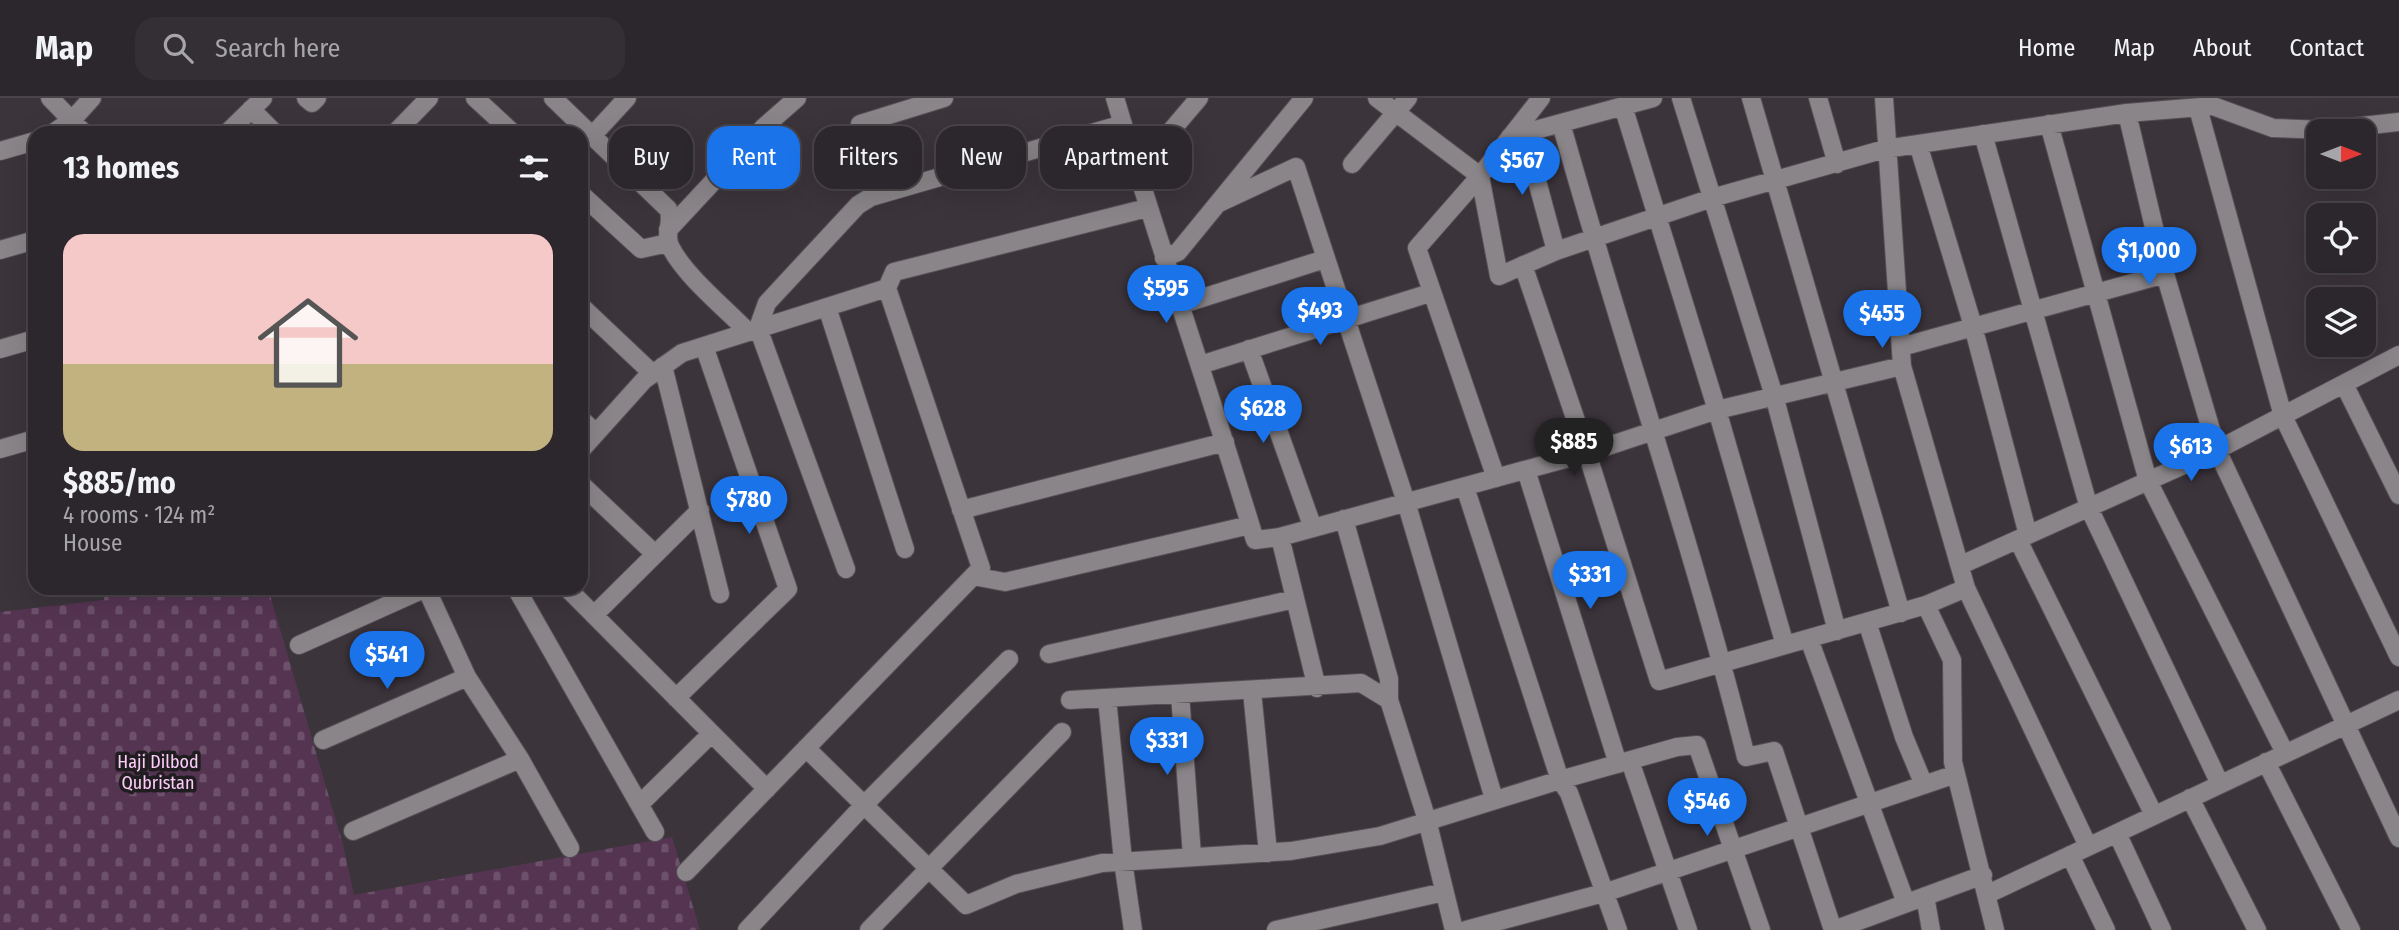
<!DOCTYPE html>
<meta charset="utf-8">
<style>
body{margin:0;font-family:"Fira Sans Condensed",sans-serif;background:#342f34;color:#f1f3f6;height:100vh;display:flex;flex-direction:column;font-size:26px;white-space:nowrap}
*{box-sizing:border-box;margin:0}
p{font-size:23px;color:#a6a5a9}
.icon{flex:none;width:38px;height:38px;fill:none;stroke:currentColor;stroke-width:2;stroke-linecap:round;stroke-linejoin:round}
.map{position:relative;flex:1;overflow:hidden}
.side{position:absolute;left:28px;top:28px;width:560px;height:469px;display:flex;flex-direction:column;background:#2c272c;border-radius:21px;box-shadow:0 7px 28px #0002,0 0 0 2px #484448}
.side>*{flex:none}
.banner{position:absolute;left:609px;top:28px;width:665px;height:63px;display:flex;gap:14px}
.needle{width:46px;rotate:90deg}
.controls{position:absolute;left:2306px;top:21px;display:grid;gap:14px}
.controls a{display:grid;place-items:center;width:70px;height:70px;border-radius:14px;background:#2c272c;box-shadow:0 7px 28px #0002,0 0 0 2px #484448;font-size:35px}
.price{position:absolute;translate:-50% -60px;padding:0 16px;border-radius:24px;background:#1a73e8;color:#fff;font-size:23px;line-height:46px;filter:drop-shadow(0 2px 4px #0008)}
.price::after{content:'';position:absolute;left:50%;top:42px;width:21px;height:16px;margin-left:-10px;background:inherit;clip-path:polygon(0 0,100% 0,50% 100%)}
.price.on{background:#222;color:#fff}
ul{padding:0;list-style:none}
li{display:grid;align-content:center;gap:14px;height:371px;padding:0 35px}
li+li{border-top:2px solid #484448}
li span{display:grid;place-items:center;height:217px;border-radius:21px;color:#555}
li>.icon{margin-inline-start:auto}
span .icon{width:126px;height:126px;fill:#fffc;stroke-width:1}
li b{font-size:30px}
h2{display:flex;justify-content:space-between;align-items:center;height:84px;padding:0 35px;font-size:30px}
.chip{padding:0 24px;border-radius:21px;background:#2c272c;box-shadow:0 7px 28px #0002,0 0 0 2px #484448;font-size:24px;line-height:63px}
.chip.on{background:#1a73e8;color:#fff}
header{display:flex;align-items:center;gap:42px;box-sizing:border-box;height:98px;padding:0 35px;background:#2c272c;border-bottom:2px solid #484448}
header strong{font-size:33px}
nav{display:flex;gap:38px;margin-inline-start:auto;font-size:24px}
.search{width:490px;height:63px;background:#342f34;display:flex;align-items:center;gap:18px;box-sizing:border-box;padding:0 24px;border-radius:21px;color:#a6a5a9;font-size:26px}
.map>svg:first-child{display:block}
.cemetery{fill:url(#cemetery-stones)}
.lines{fill:none;stroke-linecap:round;stroke-linejoin:round}
.minor-casing{stroke:#565056;stroke-width:20}
.minor{stroke:#898588;stroke-width:18}
.labels{text-anchor:middle;dominant-baseline:central;stroke-width:7;stroke-linejoin:round;paint-order:stroke}
.park-label{font-size:18px;fill:#feccf9;stroke:#201d20}
</style>
<header>
<strong>Map</strong>
<div class="search"><svg class="icon" aria-label="search" viewBox="0 0 24 24"><circle cx="10" cy="10" r="6"/><path d="M15 15l6 6"/></svg>Search here</div>
<nav><a>Home</a><a>Map</a><a>About</a><a>Contact</a></nav>
</header>
<div class="map">
<svg width="2399" height="832" viewBox="0 0 2399 832">
<defs>
<pattern id="cemetery-stones" width="16" height="16" patternUnits="userSpaceOnUse" patternTransform="scale(1.75)"><rect width="16" height="16" fill="#553452"/><path d="M2 7V4a2 2 0 0 1 4 0v3zM10 15v-3a2 2 0 0 1 4 0v3z" fill="#6d516b"/></pattern>
</defs>
<rect width="100%" height="100%" fill="#3b343b"/>
<!-- cemetery -->
<path class="cemetery" d="M105,490h163l75,257 11,50 318,-58 28,93h-700v-318l104,-12z"/>
<g class="lines">
<!-- minor casing -->
<g class="minor-casing">
<path id="minor" d="M50,0l34,35
M306,0l6,5 5,-5
M475,0l38,35
M553,0l115,111c6,12 -4,24 2,37 14,29 54,61 77,85
M1115,0c44,148 95,294 140,442l25,-3
M1377,0l103,78 19,100 57,-25 156,-53 173,-49 242,-36 86,-7 60,22 52,2 74,-8
M1681,0l94,301 62,232
M1751,0l150,515
M1818,0l19,66
M1884,0l18,268 64,222
M1623,8l94,304 68,235
M2198,10l85,308 116,241
M251,11l24,24
M2127,15l38,161 52,176 182,388
M1561,25c59,212 132,421 185,634l28,-6 59,179
M860,26l84,-26
M2049,26l99,357 137,272
M53,35l19,-13 20,-22
M227,35l36,-35
M395,35l34,-35
M1524,35l32,118
M1983,36l106,374 131,276
M592,38l35,-38
M1510,39l143,-39
M1918,46l55,182 55,209
M0,53l35,-10
M1352,66l56,-66
M1136,74l63,-74
M581,96l60,55 27,-6
M1219,105l77,-36 110,335 88,297
M668,132l96,-103 33,-29
M0,152l35,-10
M1164,160l14,-6 126,-154
M1523,167l64,188 72,228 267,-76 40,-17 122,258
M1180,207l145,-46
M581,208l72,68
M827,209l78,242
M1901,249l264,-73
M0,251l35,-10
M1249,251l64,179
M1200,267l230,-72
M663,268l57,228
M2344,286l55,111
M581,321l15,14
M0,351l35,-10
M581,352l63,-70 38,-27 205,-65 7,-16 253,-64
M1526,372l92,294
M1496,380l-79,-230 63,-72 61,-78
M581,386l74,70
M1465,389l95,293 9,13 49,137
M961,412l264,-68
M1344,421l45,160v21
M2018,442l136,275
M1961,467l256,-115 182,-95
M846,471l-88,-241 9,-25 91,-98 13,-8 252,-73
M973,478l32,6 245,-57
M516,490l139,244
M567,490l200,201
M1926,507l26,55 1,102 42,168
M594,517l106,-105
M1867,524l37,115 20,48
M1809,541l97,264
M299,547l127,-57 41,89 53,82 50,89
M1049,556l246,-55
M1317,590l-37,-151 307,-84 130,-43 185,-44
M1252,593l16,162
M1180,596l12,162
M676,600l112,-109 -84,-243
M1107,600l16,163 10,69
M1070,602l291,-17 28,17 38,120 27,110
M323,642l144,-63
M806,650l160,157 50,-21 86,-21 189,-12 89,-15 180,-56 117,-33 20,-2 64,185
M1630,663l58,169
M2266,664l85,168
M2190,700l67,132
M641,705l70,-69
M353,733l167,-72
M2117,735l45,97
M2070,757l36,75
M686,774l295,-304 -94,-280
M1988,796l411,-194
M1925,798l6,34
M747,832l117,-125 145,-146
M869,832l193,-198
M1276,832l168,-38
M1466,832l141,-38 349,-118
M1834,832l149,-55"/>
</g>
<!-- minor -->
<use href="#minor" class="minor"/>
</g>
<g class="labels">
<!-- park labels -->
<g class="park-label">
<text x="158" y="664">Haji Dilbod<tspan x="158" dy="21">Qubristan</tspan></text>
</g>
</g>
</svg>
<div class="controls">
<a><svg class="needle" viewBox="-14 -14 28 28"><path d="M0-13l5 13h-10z" fill="#e53935"/><path d="M0 13l5-13h-10z" fill="#a6a5a9"/></svg></a>
<a><svg class="icon" aria-label="locate" viewBox="0 0 24 24"><circle cx="12" cy="12" r="6"/><path d="M12 2v4M12 18v4M2 12h4M18 12h4"/></svg></a>
<a><svg class="icon" aria-label="layers" viewBox="0 0 24 24"><path d="M12 4l9 5-9 5-9-5zM3 14l9 5 9-5"/></svg></a>
</div>
<b class="price" style="left:1522px;top:99px">$567</b>
<b class="price" style="left:2149px;top:189px">$1,000</b>
<b class="price" style="left:1166px;top:227px">$595</b>
<b class="price" style="left:1320px;top:249px">$493</b>
<b class="price" style="left:1882px;top:252px">$455</b>
<b class="price" style="left:1263px;top:347px">$628</b>
<b class="price on" style="left:1574px;top:380px">$885</b>
<b class="price" style="left:2191px;top:385px">$613</b>
<b class="price" style="left:749px;top:438px">$780</b>
<b class="price" style="left:1590px;top:513px">$331</b>
<b class="price" style="left:387px;top:593px">$541</b>
<b class="price" style="left:1167px;top:679px">$331</b>
<b class="price" style="left:1707px;top:740px">$546</b>
<div class="banner">
<a class="chip">Buy</a>
<a class="chip on">Rent</a>
<a class="chip">Filters</a>
<a class="chip">New</a>
<a class="chip">Apartment</a>
</div>
<section class="side">
<h2>13 homes<svg class="icon" aria-label="filters" viewBox="0 0 24 24"><path d="M4 7h16M4 17h16"/><circle cx="9" cy="7" r="2"/><circle cx="15" cy="17" r="2"/></svg></h2>
<ul>
<li><span style="background:linear-gradient(#f6c9c9 60%,#c2b280 0)"><svg class="icon" aria-label="home" viewBox="0 0 24 24"><path d="M3 11l9-7 9 7M6 9v11h12V9"/></svg></span><div><b>$885/mo</b><p>4 rooms · 124 m²</p><p>House</p></div></li>
</ul>
</section>
</div>
